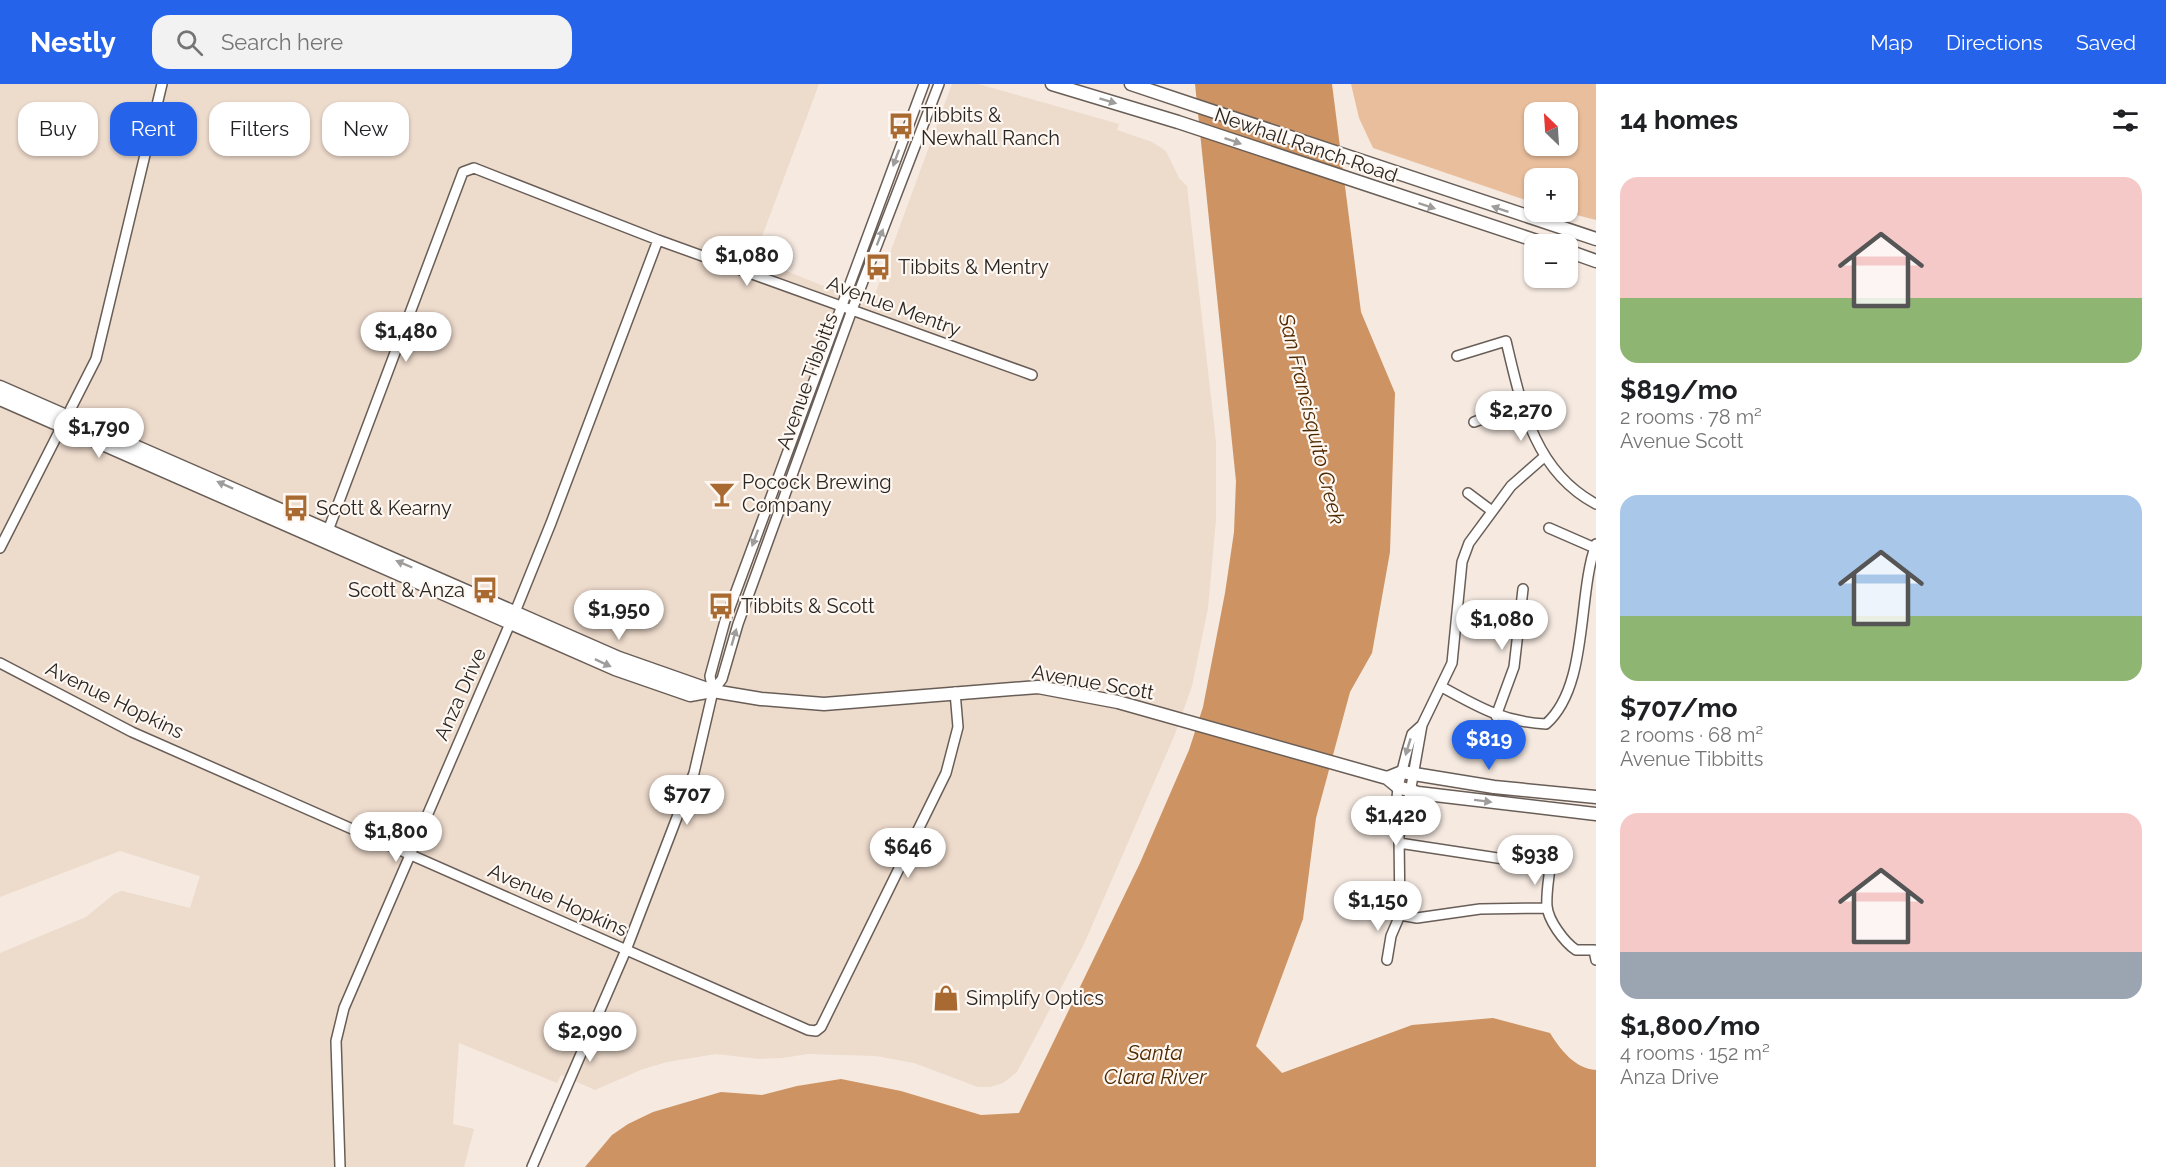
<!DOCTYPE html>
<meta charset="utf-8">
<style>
body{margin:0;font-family:Raleway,sans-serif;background:#f2f2f2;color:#202124;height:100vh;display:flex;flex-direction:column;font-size:22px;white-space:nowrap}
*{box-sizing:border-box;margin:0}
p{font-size:20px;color:#757577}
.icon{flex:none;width:33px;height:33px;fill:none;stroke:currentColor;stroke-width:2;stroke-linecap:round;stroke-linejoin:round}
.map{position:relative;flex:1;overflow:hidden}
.panel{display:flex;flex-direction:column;background:#fff;width:570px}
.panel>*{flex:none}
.top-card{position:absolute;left:18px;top:18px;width:570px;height:54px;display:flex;gap:12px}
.needle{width:39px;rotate:335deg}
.tools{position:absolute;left:1524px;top:18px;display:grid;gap:12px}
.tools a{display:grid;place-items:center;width:54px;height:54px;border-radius:12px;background:#fff;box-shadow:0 2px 4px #0004;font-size:30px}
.price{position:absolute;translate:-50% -51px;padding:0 14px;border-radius:21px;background:#fff;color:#222;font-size:20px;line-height:39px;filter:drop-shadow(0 2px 3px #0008)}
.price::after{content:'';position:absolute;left:50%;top:36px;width:18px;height:14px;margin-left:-9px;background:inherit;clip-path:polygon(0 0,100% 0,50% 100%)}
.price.active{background:#2563eb;color:#fff}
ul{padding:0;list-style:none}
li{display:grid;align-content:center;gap:12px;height:318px;padding:0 24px}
li span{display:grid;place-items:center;height:186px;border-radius:18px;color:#555}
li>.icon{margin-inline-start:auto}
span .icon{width:108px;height:108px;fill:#fffc;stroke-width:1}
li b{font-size:26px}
h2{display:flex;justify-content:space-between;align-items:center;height:72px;padding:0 24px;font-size:26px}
.tag{padding:0 21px;border-radius:18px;background:#fff;box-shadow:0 2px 4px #0004;font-size:21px;line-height:54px}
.tag.active{background:#2563eb;color:#fff}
header{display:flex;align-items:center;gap:36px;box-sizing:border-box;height:84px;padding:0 30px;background:#2563eb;color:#fff}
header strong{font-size:28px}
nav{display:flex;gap:33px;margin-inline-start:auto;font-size:21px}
.search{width:420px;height:54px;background:#f2f2f2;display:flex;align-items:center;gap:15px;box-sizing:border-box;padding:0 21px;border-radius:18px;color:#757577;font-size:22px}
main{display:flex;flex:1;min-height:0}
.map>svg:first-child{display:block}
.built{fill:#eddbcc}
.green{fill:#e9be9c;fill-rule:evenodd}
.water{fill:#cd9362}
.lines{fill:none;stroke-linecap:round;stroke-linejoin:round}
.minor-casing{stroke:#695e57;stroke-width:12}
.major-casing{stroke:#695e57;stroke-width:15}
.minor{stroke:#fff;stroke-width:9}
.major{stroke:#fff;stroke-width:12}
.oneway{fill:#9f9d9c}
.labels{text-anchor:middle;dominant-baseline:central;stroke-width:4.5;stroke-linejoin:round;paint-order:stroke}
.poi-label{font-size:20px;fill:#2a2622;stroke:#fef7f2;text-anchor:start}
.street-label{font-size:20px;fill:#2a2622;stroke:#fef7f2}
.water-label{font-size:21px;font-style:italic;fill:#502a01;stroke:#fef7f2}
</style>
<header>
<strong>Nestly</strong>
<div class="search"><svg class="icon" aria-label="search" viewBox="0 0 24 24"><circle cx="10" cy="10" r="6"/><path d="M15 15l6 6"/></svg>Search here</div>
<nav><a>Map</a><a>Directions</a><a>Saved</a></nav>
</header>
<main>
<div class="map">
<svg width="1596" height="1083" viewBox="0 0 1596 1083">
<rect width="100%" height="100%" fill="#f5e9e0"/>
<!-- built -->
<path class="built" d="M0,0h819l-65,174 117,47 81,-221h26l141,40 -2,6 35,12 14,9 13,27 8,8 29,256v77l-8,89 -16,78 -17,48 -91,210 -67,128 -14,11 -13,4h-12l-64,-24 -38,-7 -68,-2 -26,4 -23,1 -43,-5 -49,8 -24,7 -48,21 -34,-15 -4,8 -98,-40 -6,81 21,5 -10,38h-464v-214l86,-36 28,-23 8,-3 68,17 10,-32 -80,-25 -120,46z"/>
<!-- green -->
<path class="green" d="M1351,0h245v136l-31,-8h3v-34h-34v25l-161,-55 -14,-30zM1568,28v34h-34v-34z"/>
<!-- water -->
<path class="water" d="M1195,0h137l29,228 34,81 -5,159 -18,101 -22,39 -34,126 -13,101 -47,127 26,27 130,-48 81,-7 57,15c10,16 25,36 46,37v97h-1011l27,-32 16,-11 25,-12 68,-20 41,3 35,-9 44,-7 60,12 80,24 38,-2 121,-250 49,-113 14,-43 22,-114 9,-61 2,-51z"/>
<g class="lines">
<!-- minor casing -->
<g class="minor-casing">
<path id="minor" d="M1457,272l49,-15c15,63 28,130 90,163
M1474,338l47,-17
M1468,409l24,18
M1549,444l46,20
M326,452l137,-364 11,-4 184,72 374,135
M0,464l96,-189 66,-275
M0,579l132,69 676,298 8,1 5,-4 125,-254 12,-46 -3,-35
M1442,603c36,20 62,35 104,37 43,-38 31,-128 50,-180
M713,607l9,-12 16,-55 114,-314 87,-226
M1496,632l18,-49 9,-78
M1422,641l-18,102 -5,7 -4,-6v-7l3,-34 9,-36 5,-17 10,-9 30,-62 10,-101 7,-19 42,-57 33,-29
M1399,759l151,23c-1,13 -4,27 -3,40 1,14 17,36 29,44h18l2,10
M1400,831l17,3 63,-9 67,-1
M1387,876l4,-24 9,-21 -1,-79
M340,1083l-4,-126 8,-33 171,-396 36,-89 107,-283
M532,1083l94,-217 68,-177 19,-82 -3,-15 15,-55 199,-537"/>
</g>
<!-- major casing -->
<g class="major-casing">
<path id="major" d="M1052,0l126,38 368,122
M1131,0l465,155
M1568,167l28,10
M0,303l619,271 94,33 48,8 63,5 214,-17 80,15 269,76 11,9 20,6 178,21
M0,315l615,270 75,26 22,-4
M1387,694l15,-6 92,15 102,10"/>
</g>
<!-- minor -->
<use href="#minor" class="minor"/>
<!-- major -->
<use href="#major" class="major"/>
</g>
<!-- one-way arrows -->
<defs><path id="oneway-solid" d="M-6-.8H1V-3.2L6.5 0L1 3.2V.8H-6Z" transform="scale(1.5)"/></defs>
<g class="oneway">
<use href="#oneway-solid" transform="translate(1108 17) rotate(17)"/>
<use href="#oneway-solid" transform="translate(1233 57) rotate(19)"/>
<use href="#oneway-solid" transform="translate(896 74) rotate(110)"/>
<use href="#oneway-solid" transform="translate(1427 122) rotate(18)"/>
<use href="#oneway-solid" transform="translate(1500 125) rotate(-161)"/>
<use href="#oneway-solid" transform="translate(880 153) rotate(-69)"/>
<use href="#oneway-solid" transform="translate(225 401) rotate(-156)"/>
<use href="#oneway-solid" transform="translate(755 454) rotate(110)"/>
<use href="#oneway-solid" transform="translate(404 480) rotate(-157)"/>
<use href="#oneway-solid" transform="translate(734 553) rotate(-74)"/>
<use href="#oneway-solid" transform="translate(603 579) rotate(25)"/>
<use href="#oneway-solid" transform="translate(1408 663) rotate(107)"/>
<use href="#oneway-solid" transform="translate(1483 717) rotate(7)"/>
</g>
<!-- icons -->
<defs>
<g id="bus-bare" transform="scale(2.07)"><path d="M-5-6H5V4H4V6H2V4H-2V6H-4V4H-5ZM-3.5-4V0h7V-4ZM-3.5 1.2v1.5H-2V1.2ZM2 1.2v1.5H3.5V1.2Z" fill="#a86a30" stroke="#fef7f2" stroke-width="2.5" paint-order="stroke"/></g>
<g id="bar-bare" transform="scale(2.07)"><path d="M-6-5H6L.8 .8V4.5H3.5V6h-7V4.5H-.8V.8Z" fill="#a86a30" stroke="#fef7f2" stroke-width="2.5" paint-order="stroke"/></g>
<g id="shop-bare" transform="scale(2.07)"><path d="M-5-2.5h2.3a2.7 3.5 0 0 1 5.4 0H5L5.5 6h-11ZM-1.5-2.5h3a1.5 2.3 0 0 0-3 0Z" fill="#a86a30" stroke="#fef7f2" stroke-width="2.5" paint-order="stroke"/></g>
</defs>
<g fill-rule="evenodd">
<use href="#bus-bare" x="901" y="42"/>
<use href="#bus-bare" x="878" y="183"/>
<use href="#bar-bare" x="722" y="410"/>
<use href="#bus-bare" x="296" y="424"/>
<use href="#bus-bare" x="485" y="506"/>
<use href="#bus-bare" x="721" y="522"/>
<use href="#shop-bare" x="946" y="914"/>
</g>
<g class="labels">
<!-- poi labels -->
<g class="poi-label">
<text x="921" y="31">Tibbits &amp;<tspan x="921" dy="23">Newhall Ranch</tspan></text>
<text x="898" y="183">Tibbits &amp; Mentry</text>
<text x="742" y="398">Pocock Brewing<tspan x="742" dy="23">Company</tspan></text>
<text x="316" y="424">Scott &amp; Kearny</text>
<text x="465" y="506" text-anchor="end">Scott &amp; Anza</text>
<text x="741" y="522">Tibbits &amp; Scott</text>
<text x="966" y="914">Simplify Optics</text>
</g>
<!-- street labels -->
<g class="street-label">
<text transform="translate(1306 61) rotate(19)">Newhall Ranch Road</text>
<text transform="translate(894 222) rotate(20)">Avenue Mentry</text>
<text transform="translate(807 297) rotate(-70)">Avenue Tibbitts</text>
<text transform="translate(1093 598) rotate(10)">Avenue Scott</text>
<text transform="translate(460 610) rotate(-66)">Anza Drive</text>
<text transform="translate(115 616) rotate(26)">Avenue Hopkins</text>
<text transform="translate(558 816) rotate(24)">Avenue Hopkins</text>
</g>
<!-- water labels -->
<g class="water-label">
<text transform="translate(1312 335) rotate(76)">San Francisquito Creek</text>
<text x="1155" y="968">Santa<tspan x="1155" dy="24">Clara River</tspan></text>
</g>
</g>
</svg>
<div class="tools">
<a><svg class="needle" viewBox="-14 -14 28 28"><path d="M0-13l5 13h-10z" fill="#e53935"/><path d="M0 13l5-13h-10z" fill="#757577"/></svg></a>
<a>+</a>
<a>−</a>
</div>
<b class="price" style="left:747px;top:203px">$1,080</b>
<b class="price" style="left:406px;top:279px">$1,480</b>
<b class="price" style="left:1521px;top:358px">$2,270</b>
<b class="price" style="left:99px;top:375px">$1,790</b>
<b class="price" style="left:619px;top:557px">$1,950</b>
<b class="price" style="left:1502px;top:567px">$1,080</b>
<b class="price active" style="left:1489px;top:687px">$819</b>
<b class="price" style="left:687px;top:742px">$707</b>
<b class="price" style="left:1396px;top:763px">$1,420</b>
<b class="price" style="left:396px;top:779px">$1,800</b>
<b class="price" style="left:908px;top:795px">$646</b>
<b class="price" style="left:1535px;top:802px">$938</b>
<b class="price" style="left:1378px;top:848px">$1,150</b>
<b class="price" style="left:590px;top:979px">$2,090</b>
<div class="top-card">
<a class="tag">Buy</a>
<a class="tag active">Rent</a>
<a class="tag">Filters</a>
<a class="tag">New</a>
</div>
</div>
<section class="panel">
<h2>14 homes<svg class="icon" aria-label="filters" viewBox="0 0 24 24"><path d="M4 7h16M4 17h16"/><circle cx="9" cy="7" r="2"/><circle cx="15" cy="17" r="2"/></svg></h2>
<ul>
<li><span style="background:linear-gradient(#f6c9c9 65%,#8fb573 0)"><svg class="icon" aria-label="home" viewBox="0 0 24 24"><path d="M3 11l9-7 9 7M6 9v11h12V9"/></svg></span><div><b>$819/mo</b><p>2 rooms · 78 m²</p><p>Avenue Scott</p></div></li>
<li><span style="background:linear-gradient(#a9c7e8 65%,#8fb573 0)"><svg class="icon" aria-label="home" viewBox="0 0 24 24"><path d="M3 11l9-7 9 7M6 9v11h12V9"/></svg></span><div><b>$707/mo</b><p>2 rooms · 68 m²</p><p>Avenue Tibbitts</p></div></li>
<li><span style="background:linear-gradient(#f6c9c9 75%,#9aa5b1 0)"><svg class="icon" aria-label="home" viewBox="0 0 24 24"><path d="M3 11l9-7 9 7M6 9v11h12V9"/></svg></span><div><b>$1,800/mo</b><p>4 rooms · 152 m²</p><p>Anza Drive</p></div></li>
</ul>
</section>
</main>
